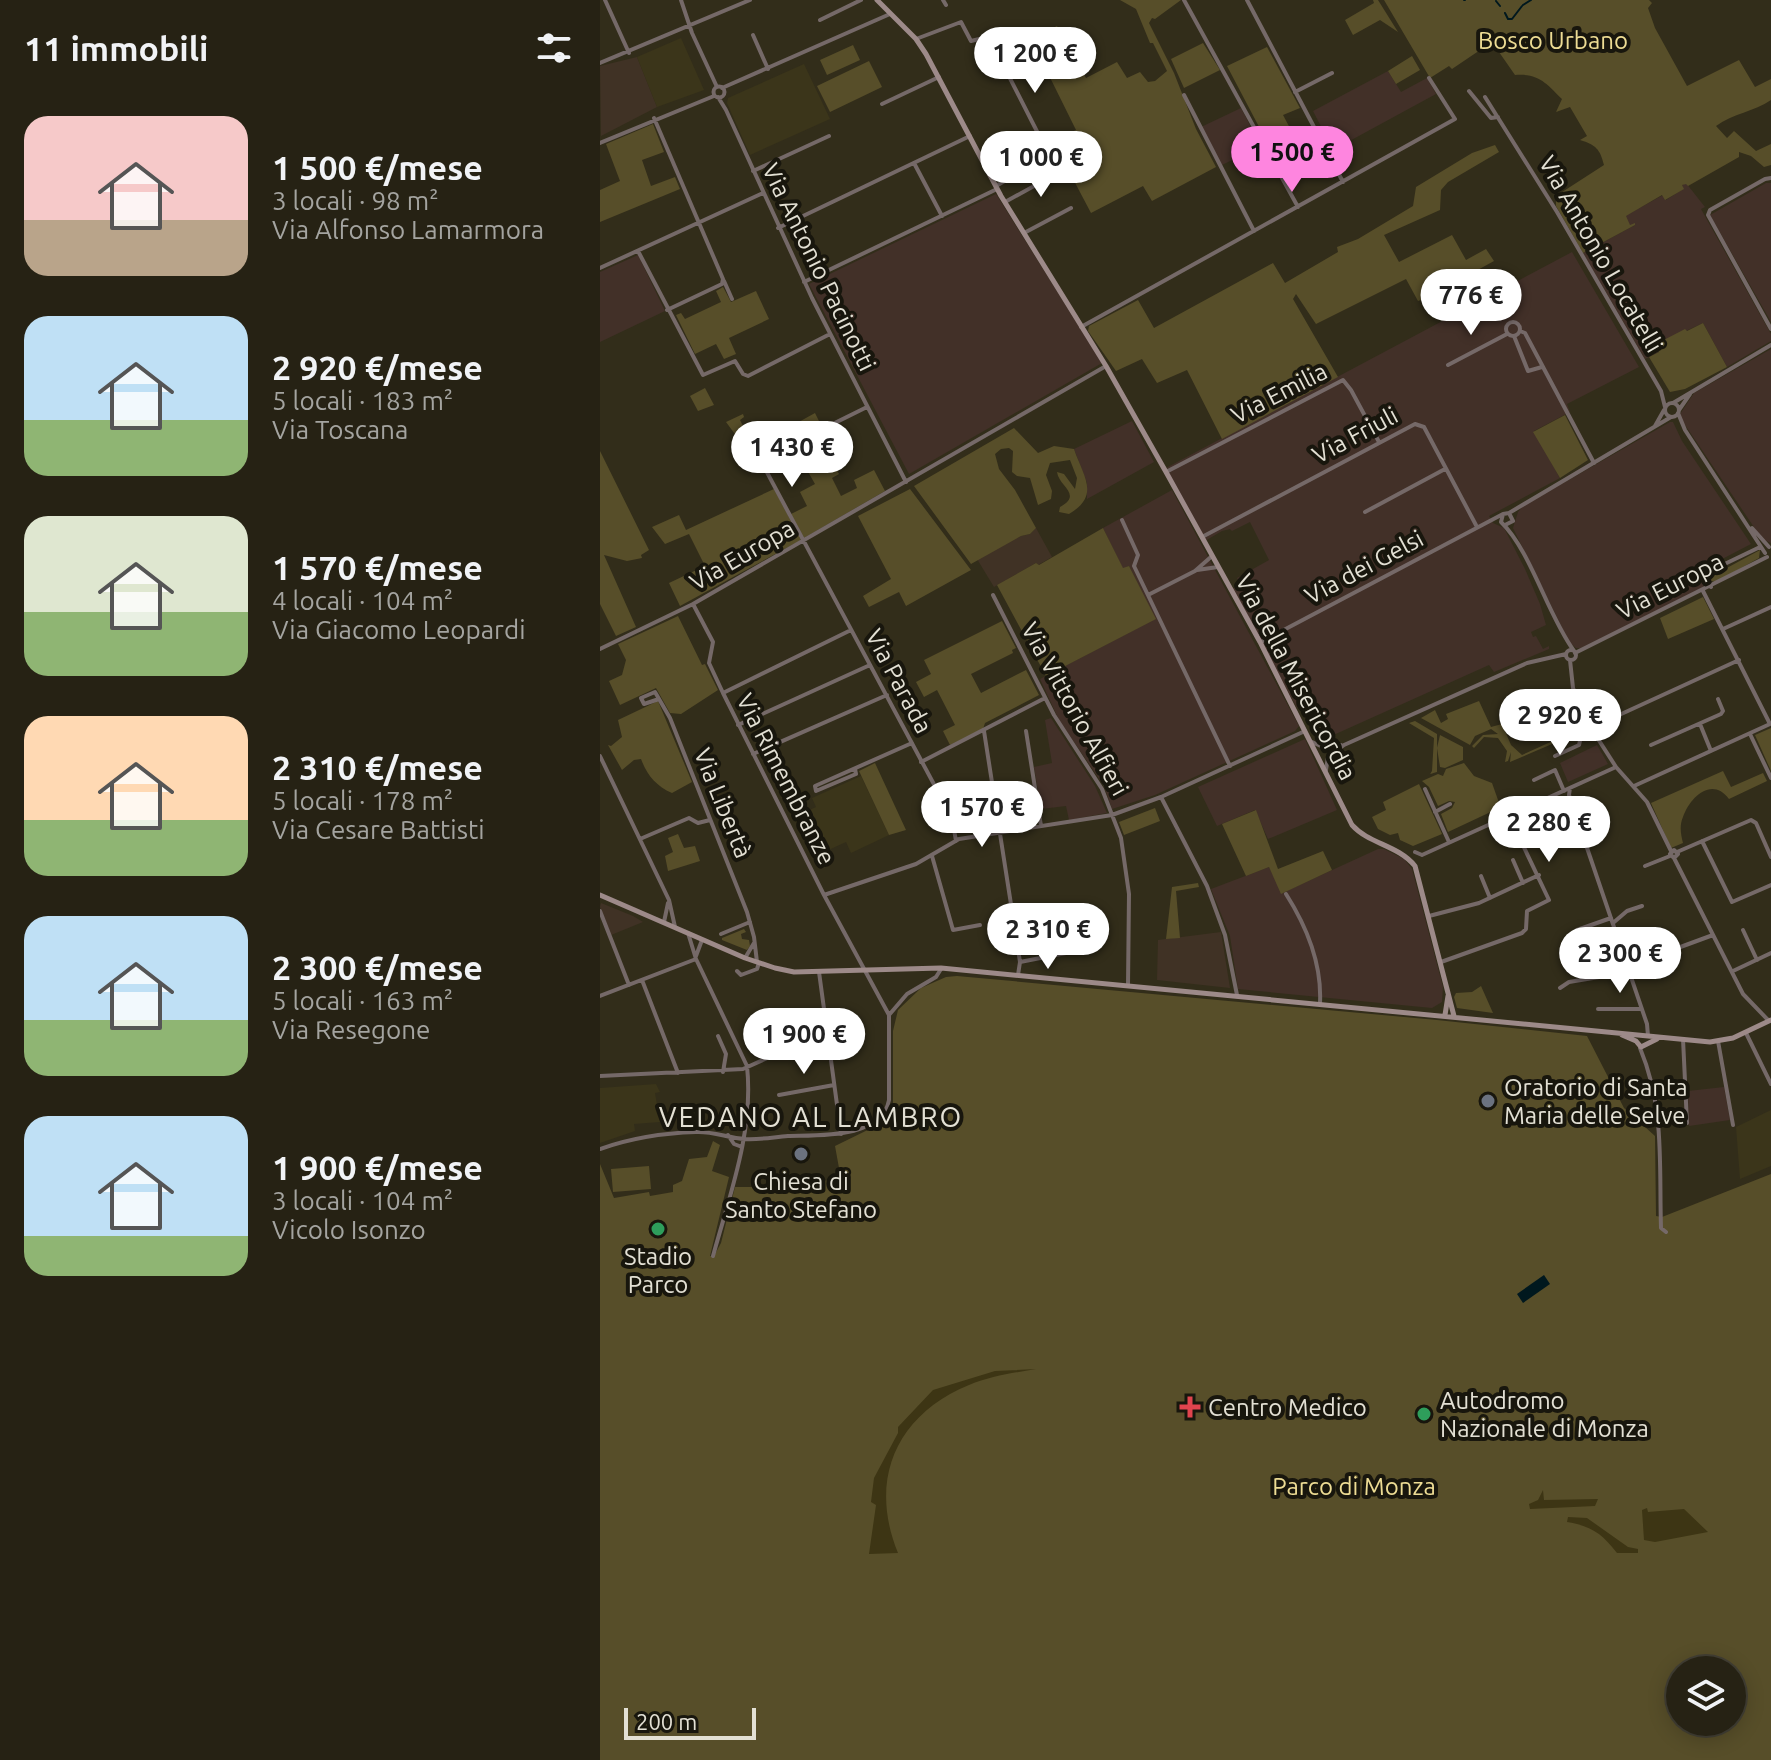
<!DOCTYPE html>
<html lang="it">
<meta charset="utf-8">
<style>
body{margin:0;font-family:Ubuntu,sans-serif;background:#2e2a1d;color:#f1f3f6;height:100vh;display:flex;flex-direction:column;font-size:30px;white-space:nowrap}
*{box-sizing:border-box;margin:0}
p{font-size:26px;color:#a4a4a0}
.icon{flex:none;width:44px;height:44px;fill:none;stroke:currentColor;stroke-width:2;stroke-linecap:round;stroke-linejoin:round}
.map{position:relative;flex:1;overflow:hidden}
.details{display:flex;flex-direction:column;background:#262214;width:600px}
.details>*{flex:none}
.controls{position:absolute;left:1066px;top:1656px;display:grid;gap:16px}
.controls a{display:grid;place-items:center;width:80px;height:80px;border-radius:50%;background:#262214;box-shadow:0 4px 20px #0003,0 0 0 2px #423f34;font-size:40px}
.scale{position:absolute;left:24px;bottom:20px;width:132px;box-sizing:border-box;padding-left:8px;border:4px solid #e3e0d4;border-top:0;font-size:22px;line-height:28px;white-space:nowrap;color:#e3e0d4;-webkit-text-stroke:6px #18160d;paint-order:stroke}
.price{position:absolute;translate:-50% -68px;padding:0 18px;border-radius:28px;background:#fff;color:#222;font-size:26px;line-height:52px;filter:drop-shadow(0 2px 4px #0008)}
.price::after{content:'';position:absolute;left:50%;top:48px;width:24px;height:18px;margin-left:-12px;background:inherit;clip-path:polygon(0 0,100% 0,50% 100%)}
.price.selected{background:#fe85df;color:#111}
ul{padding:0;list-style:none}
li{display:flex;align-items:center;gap:24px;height:200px;padding:0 24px}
li span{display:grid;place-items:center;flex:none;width:224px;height:160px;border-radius:24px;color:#555}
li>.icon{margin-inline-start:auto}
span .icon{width:96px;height:96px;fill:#fffc;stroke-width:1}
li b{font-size:34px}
h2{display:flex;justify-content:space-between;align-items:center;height:96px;padding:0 24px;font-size:34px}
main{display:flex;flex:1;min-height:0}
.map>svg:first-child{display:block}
.commercial{fill:#403225}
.industrial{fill:#423028}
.built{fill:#3b351a}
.green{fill:#574e29;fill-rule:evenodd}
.sand{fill:#3d3514}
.water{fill:#00181e}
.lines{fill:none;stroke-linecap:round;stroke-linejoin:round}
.stream{stroke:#00181e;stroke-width:2}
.street{stroke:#756968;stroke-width:4}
.secondary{stroke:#9d8a89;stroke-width:5}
.worship-dot{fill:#6b7280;stroke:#18160d;stroke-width:3}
.leisure-dot{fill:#2e9e5b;stroke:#18160d;stroke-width:3}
.health-dot{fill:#e0444e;stroke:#18160d;stroke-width:3}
.labels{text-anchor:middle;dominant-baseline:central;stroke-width:8;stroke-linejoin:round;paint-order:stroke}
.park-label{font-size:24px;fill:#eddc94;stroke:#18160d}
.street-label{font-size:24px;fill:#e3e0d4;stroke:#18160d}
.poi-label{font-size:24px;fill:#e3e0d4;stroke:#18160d;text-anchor:start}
.quarter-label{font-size:28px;letter-spacing:2px;fill:#e3e0d4;stroke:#18160d}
</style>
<main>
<section class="details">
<h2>11 immobili<svg class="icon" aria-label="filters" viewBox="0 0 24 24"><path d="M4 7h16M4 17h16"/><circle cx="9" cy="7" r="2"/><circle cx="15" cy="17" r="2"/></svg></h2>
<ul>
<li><span style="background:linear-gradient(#f6c9c9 65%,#b9a48a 0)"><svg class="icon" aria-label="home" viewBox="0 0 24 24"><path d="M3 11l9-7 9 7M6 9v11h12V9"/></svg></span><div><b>1 500 €/mese</b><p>3 locali · 98 m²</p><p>Via Alfonso Lamarmora</p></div></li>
<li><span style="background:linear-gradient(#bfe0f5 65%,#8fb573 0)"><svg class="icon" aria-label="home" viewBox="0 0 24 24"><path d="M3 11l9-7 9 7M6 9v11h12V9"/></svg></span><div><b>2 920 €/mese</b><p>5 locali · 183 m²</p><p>Via Toscana</p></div></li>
<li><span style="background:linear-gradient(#dfe7d0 60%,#8fb573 0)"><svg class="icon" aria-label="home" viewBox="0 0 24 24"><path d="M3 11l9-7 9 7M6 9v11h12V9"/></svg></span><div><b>1 570 €/mese</b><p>4 locali · 104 m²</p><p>Via Giacomo Leopardi</p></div></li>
<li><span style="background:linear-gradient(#ffd9b3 65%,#8fb573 0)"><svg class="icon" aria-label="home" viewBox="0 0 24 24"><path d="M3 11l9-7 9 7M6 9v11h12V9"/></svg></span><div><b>2 310 €/mese</b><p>5 locali · 178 m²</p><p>Via Cesare Battisti</p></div></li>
<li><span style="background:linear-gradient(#bfe0f5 65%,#8fb573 0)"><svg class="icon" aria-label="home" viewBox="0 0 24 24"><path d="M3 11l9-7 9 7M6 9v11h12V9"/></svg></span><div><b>2 300 €/mese</b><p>5 locali · 163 m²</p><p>Via Resegone</p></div></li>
<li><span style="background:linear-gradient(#bfe0f5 75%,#8fb573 0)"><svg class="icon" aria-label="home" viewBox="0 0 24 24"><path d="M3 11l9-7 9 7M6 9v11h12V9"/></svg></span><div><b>1 900 €/mese</b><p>3 locali · 104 m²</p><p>Vicolo Isonzo</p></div></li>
</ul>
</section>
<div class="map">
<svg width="1171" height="1760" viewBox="0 0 1171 1760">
<rect width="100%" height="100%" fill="#322d1a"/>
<!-- commercial -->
<path class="commercial" d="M37,57l20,50 -56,29 -1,-70z
M436,528l16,29 -14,8 -2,-2 -42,24 -17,-28 44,-23 9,-2z
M1,903l32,13 10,6 -32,13 -11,-28z
M621,932l9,56 -73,-8 1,-40z"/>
<!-- industrial -->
<path class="industrial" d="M788,71l13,21 26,-14 9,16 -103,56 -20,-39z
M641,108l20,38 -39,19 -21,-38z
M1086,183l19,24 -4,2 70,125v7l-44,26 -24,-44 -47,22 3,7 -14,7 -62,-106 52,-28 -5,1 -5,-10 38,-21 3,5 17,-11 -1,-4z
M1166,183h5v139l-61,-107z
M396,194l106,169 -193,111 -100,-190z
M972,252l67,115 -72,37 3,8 -36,19 26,47 -71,38 4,7 11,5 21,41 15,35 6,21 -15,7 2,5 3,-1 7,13 6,-3v3l-55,23 -5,-7 -160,72 -15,-35 -17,6 -65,-119 8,-5 -3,-6 32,-18 -19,-38 -18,9 -2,-2 -8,2 -17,10 -39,-73z
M38,255l27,56 -65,31v-70z
M1171,349v194l-9,-4 -81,-120 -1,-5 14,-21z
M532,421l22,41 -67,37v-16l-13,-34z
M1070,422h3l9,19 69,103 -48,25 2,10 -2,9 -122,60h-5l-7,-6 -56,-114 5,-16 5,-6z
M572,490l127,236 -4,5 -140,64 -43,14 -8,-23 -45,-66 -19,-41 115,-60 -26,-53 -6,3 -20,-41z
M451,718l44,68 12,27 -38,7 -3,-14 -25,3 -7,-42 18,-4 -7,-43z
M705,739l32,71 -69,29 -13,-29 -38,16 -19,-39z
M997,745l11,19 -40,18 -8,-19z
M778,849h6l20,10 8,10 31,118 -1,15 -10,6 -194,-19 -8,-53 -19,-47 58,-22 13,26z
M1124,1087l6,33 -41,6 -1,-35z"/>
<!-- built -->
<path class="built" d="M81,38l23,52 -47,17 -20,-50z
M204,64l26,55 -80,36 -23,-52 1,-5z
M261,776l28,59 -38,18 -5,-11 -33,15 -19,-40 22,-10 -4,-9z
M56,1084l4,8 -5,1 5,29 -26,2 1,7 -35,12v-55z
M1171,1110v56l-31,13 -4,-52z"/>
<!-- green -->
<path class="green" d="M520,0h61l-26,19 -3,-1 -3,5 25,50 22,56 20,38 -64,34 -9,-15 -52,27 -38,-72 23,-11 -50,-101h16l2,3 13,-6 18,33 9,-4 6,11 -8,4 4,8 31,-16 10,16 13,-6 8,10 7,-1 12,-10 -14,-28h-3l-14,-34z
M773,0h5l20,32 -18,-12 -27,15 -8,-15 29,-17z
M784,0h265l3,3 -4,5 7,20 32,58 52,-26 16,27 16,-8v21c-17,12 -38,13 -55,26l11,12 7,-7 22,20 15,-7v21l-7,2 -13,-11 -12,-4v5l-51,29 -2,-2 -4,1 2,4 -19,11 -3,-5 -36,21 4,9 5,-2v2l-52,28 -27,-47v-10l48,-31c-4,-16 -8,-20 -24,-25l7,-4 -17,-29 -14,5 6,-13c-15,-15 -23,-26 -47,-24l-23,-33 -40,27 -3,-3 -19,12z
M603,43l17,27 -36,18 -13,-29z
M253,45l7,15 -33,15 -7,-15z
M667,47l33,61 -17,7 8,15 -24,12 -40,-76z
M812,56l8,14 -24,14 -8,-13z
M269,61l13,26 -52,25 -13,-26z
M53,124l11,28 -22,8 9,26 24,-9 5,12 -80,33v-32l20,-9 -14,-37z
M442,144l3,12 -5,4 -2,-3 -33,17 -4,5 -5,-1 -5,-10z
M895,145l4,7 -51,30 -7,8 -1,20 -56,25 15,27 53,-27 14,25 20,-11 8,12 -20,11 12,25 -31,16 -11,-20 -26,8 -12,-22 -90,45 -20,-30 -3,5 45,78 -116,62 -35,-69 -30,13 -15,-24 -26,12 -28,-40 1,-5 49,-26 16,28 119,-65 12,20 53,-31 -1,-5 21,-8 55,-33 3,-19 56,-34z
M123,287l8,15 25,-11 13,28 -40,19 7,16 -12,5 -8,-15 -21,10 -19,-39 5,-2 4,6 36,-17 -5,-11z
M1103,323l24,44 -42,22 -15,3 -21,-35 10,-5 -3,-8 29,-15 2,2z
M105,388l9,17 -16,6 -8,-15z
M215,413l7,14 -50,26 -6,-13z
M143,414l1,3 -4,3 13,26 -12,-11 -4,2 -11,-15z
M965,415l23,45 -28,18 -27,-46z
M414,428l24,25 16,-7 20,3c9,27 27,46 -5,65l-10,-2 1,-5c23,-13 -1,-20 -3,-35l7,2 11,15 2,-11 -7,-18 -20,3 -4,12 6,16 -1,8 -13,6 -8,-27 -13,-2 -5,-4 1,-21 -4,-3 -8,1 -6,5 4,15 16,21 21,38 -6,6 -9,2 -50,28 -57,-78z
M0,451l49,99 -8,5 1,3 -15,3 -23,-6 32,72 -20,9 -16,-32z
M231,459l8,15 -7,4 9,18 16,-8 -3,-8 20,-10 11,21 -81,47 -13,-24 16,-8 -7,-14 15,-8 -8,-14z
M174,489l27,51 -121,66 -11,-23 36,-17 -16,-32 -24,10 -13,-17 27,-12 7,15z
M310,489l61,81 -65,36 -7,-14 -30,15 -6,-11 28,-17 -33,-63z
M503,528l20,40 6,-2 27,53 -110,57 -49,-91 39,-22 3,2z
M1160,550l-1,8 -43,24 -5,-1 1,-5z
M1103,597l11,22 -46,20 -8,-21z
M78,616l24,49 3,-1 13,26 -37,24 -11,-1 -14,-25 -36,17 -11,-24 13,-6 4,-15 -8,-16z
M402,621l14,27 -4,2 1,3 -42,21 10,19 45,-23 13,25 -54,28 -2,6 -33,16 -7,-14 12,-6 -18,-35 -13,7 -8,-15 15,-8 -7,-14z
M58,701l34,81 -20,11c-16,-7 -25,-18 -31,-34l-7,1 -12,10 -14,-25 3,1 11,-9 -4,-17z
M879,701l12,26 11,-3 9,21 11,10 55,-25 3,5h-7l-63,27 1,-10 -3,9 -3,1 2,-11 -9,-13 -14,-1 -10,11 -2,-2 11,-11 15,-1 -7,-5 -16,7 -5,9 -49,-27 14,-8 6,13 7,-4 -2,-5z
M815,721l22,13v38l-7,2 2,-3 2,-33 -25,-15z
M1171,728v43l-16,-36z
M840,735l23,12v13l-18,8 -5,-1 -3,-19z
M275,763l31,67 -17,5 -30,-64z
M864,763l10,13 18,7 11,31 -2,3 -4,-8 -49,23 -7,-18 11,-6 3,-6 -6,-1 -11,5 -9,-19 -7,-6 16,-7 5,2 3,-7z
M1123,771l8,16 32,-14 4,8 -38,18c-17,-23 -39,-2 -46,18 -4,9 -2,18 0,26l-12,5 -20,-45z
M819,784l23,50 -29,12 -13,-6 -2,-7 -8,2 -12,-6 -6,-12 14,-7 -3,-8z
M555,808l5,13 -36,14 -5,-13z
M656,810l22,59 45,-18 9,19 -51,24 -12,-27 -23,9 -24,-52z
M78,834l6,14 11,-2 5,15 -32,10 -3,-15 8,-4 -5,-14z
M598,883l1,4 -23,4 4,47 -14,1 6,-52z
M144,929l2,3 -5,2 1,5 7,1 1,6 -3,4 -25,-10v-2z
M357,976l480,44 150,16 37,72 31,28 1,80 6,1 109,-43v586h-1171v-596l14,34 35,-6 1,4 23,-4v-7l9,-4 7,-22 18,-2 6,-16 7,4 -8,26 17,6 -19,79h4l7,-13 14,-56h25l81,-8 -6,-33 51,-25 7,-13v-77l5,-21 23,-22 25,-11zM1080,1670h52v52h-52z
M881,986l12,27 -36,-5 -3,-11 2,-4 16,-1z
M49,1166l2,23 -38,3 -2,-23z"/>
<!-- sand -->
<path class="sand" d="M436,1369c-23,4 -45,7 -67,16 -73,30 -101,95 -71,168l-29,1 7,-49 -5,-3 3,-24 24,-45v-6l35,-37 62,-19z
M943,1490l1,10 54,-1 -3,7 -65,3 -1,-5 9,-4z
M1047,1508l1,4 36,-3 24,23 -53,10 -11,-2 -2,-30z
M968,1517l19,1 41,29 10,2v4h-21c-15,-19 -25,-27 -50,-31z"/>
<!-- water -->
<path class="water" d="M944,1275l6,9 -27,19 -6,-9z"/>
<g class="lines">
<!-- stream -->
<path class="stream" d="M864,0h1
M896,1l4,5
M923,5l8,-5
M905,13l3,6h4l10,-13"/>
<!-- street -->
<path class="street" d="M5,0l24,53
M81,0l11,33 25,54
M343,0l3,5
M584,0l114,207
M647,0l96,182
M220,20l41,-20
M153,35l15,34
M316,39l45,-17 10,19 17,-4 2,2 59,116 -53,31
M0,63l150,-63
M113.5 92a5.5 5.5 0 1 1 11 0a5.5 5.5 0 1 1-11 0Z
M122,88l168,-74
M869,91l22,27 7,-1
M695,92l37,-19
M584,95l70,136
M118,97l8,13 86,188 94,184
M885,97l72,115 104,179 4,16
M282,104l57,-27
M54,118l69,161 -1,5 -55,26
M0,143l114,-47
M314,163l28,53
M153,171l76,-35
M1171,178l-6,1 -55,31 -2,5 63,114
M405,202l58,-32
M178,228l192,-92
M424,233l47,-25
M38,251l65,124 32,-14 8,13 5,2 82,-42
M0,268l163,-75
M124,281l8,18
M204,282l193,-93
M906 329a7 7 0 1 1 14 0a7 7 0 1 1-14 0Z
M481,327l374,-208 -26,-41
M920,331l5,2 69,130
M914,336l14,35 14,-4
M848,365l59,-31
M1065 410a7 7 0 1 1 14 0a7 7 0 1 1-14 0Z
M1073,403l98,-58
M1079,410l11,-16
M1078,413l7,17 80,123
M1055,426l9,-16
M155,450l197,368 4,23
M160,460l107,-53
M566,472l177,-92 8,10 28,52
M765,512l80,-43
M909,513l162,-96
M522,520l16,35 -4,11 96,200
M905,525l8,-4 -4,-8 -6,1 -2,8c30,29 46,92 73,129
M1152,528l17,19
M602,537l213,-113 9,3 53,100
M597,570l21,-3
M1111,587l-4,-7 1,-8 52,-25
M393,595l61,120 48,74 19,49 8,56 -1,91
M548,595l47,-24 17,-15
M1123,629l48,-22
M661,642l242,-128
M0,649l93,-45 413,-238
M966 655a5 5 0 1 1 10 0a5 5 0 1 1-10 0Z
M975,653l192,-96
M970,660l3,28 18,40 25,39 31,35 24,49
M123,693l128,-63
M59,699l-15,5 -3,-6 14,-6 15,26 77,194 7,25 3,25
M1100,724l11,27
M138,725l132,-60
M384,731l36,231 -2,13
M426,731l15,95
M1150,734l21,44
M712,742l13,6 16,-3
M1051,745l70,-31 2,-3 -5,-12
M153,754l134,-59
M0,756l69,144 6,27
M955,756l24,-11 3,-13 157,-72
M321,762l124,-64
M255,769l1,5 -40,17 -1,-5 97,-43
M726,770l2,-13 16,-12 183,-82 39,-9
M934,780l21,-10 9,21
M1034,786l136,-62 -67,-133
M970,788l-1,7 78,229 1,12
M825,789l24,53
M561,797l46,89 18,49 12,60
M835,812l15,-8
M40,839l49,-21 9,5 12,-3
M1102,841l30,61 39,-17
M1074,850l4,4 -4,4 -4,-4z
M815,852l7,3 194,-88
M1077,852l74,-32 5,3 15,34
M332,856l21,74 27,-5
M1074,858l69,136 26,27
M913,860l10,23
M1045,866l25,-10
M881,876l9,22
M686,894c21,33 36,69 34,109
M224,895l92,-31 43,-25 153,-24 49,-18 144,-66
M0,911l29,74
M829,916l50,-13 60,-28
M64,922l4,-19
M1013,923l14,-12 15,-5
M977,930l34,-12
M1143,930l14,30
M88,933l8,26 51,107c7,65 -17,128 -34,190
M121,934l29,-12
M96,956l6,-16
M145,958l9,-15
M420,962l51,-10
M841,962l81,-29 4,-4 1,-18 22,-11 -40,-84
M137,971l4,4 16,-6 2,-6
M1133,971l38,-18
M219,972l22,162
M42,980l36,93
M960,988l9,-6 30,-5 114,-42
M0,996l96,-37
M998,1009h44
M289,1015l18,-21 29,-17 5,-8
M1146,1033l25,51
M118,1036l8,18 -3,18
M1083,1039l4,84
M1118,1041l15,84
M1040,1048c25,60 19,117 21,180l5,4
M0,1076l143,-7 84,-38
M179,1095l55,-10
M128,1135l6,9 8,3
M0,1149c31,-11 63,-16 96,-17 17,-1 32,6 49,7 14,1 29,-2 43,-3 30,-1 94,3 101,-36v-85l-65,-120 -101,-202 -14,-30 4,-21 -20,-38"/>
<!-- secondary -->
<path class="secondary" d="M277,0l39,39 10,15 75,142 105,170 60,106 94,170 92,183c17,19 46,20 63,41l39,150
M0,895l145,63 30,10 19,4 147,-4 769,74 23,-4 38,-18
M845,1015l3,-19
M1022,1035l14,6 5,6 16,-8"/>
</g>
<!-- markers -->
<g class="worship-dot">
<circle cx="888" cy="1101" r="8"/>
<circle cx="201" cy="1154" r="8"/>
</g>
<g class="leisure-dot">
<circle cx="58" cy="1229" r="8"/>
<circle cx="824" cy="1414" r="8"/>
</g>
<path class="health-dot" d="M586 1395h8v8h8v8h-8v8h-8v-8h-8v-8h8z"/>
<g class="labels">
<!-- park labels -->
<g class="park-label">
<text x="953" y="40">Bosco Urbano</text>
<text x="754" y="1486">Parco di Monza</text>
</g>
<!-- street labels -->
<g class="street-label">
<text transform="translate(1001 254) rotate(60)">Via Antonio Locatelli</text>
<text transform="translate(219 267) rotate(64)">Via Antonio Pacinotti</text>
<text transform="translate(679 393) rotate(-27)">Via Emilia</text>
<text transform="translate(755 435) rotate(-28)">Via Friuli</text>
<text transform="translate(142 555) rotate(-30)">Via Europa</text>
<text transform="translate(764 567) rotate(-28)">Via dei Gelsi</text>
<text transform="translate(1070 586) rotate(-27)">Via Europa</text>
<text transform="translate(696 677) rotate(62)">Via della Misericordia</text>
<text transform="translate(299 681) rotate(62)">Via Parada</text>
<text transform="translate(475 709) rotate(61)">Via Vittorio Alfieri</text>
<text transform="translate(186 779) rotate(63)">Via Rimembranze</text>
<text transform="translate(123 803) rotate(68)">Via Libertà</text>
</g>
<!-- poi labels -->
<g class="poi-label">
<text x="904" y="1087">Oratorio di Santa<tspan x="904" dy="28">Maria delle Selve</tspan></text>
<text x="201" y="1181" text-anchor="middle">Chiesa di<tspan x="201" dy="28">Santo Stefano</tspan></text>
<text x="58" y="1256" text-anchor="middle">Stadio<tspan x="58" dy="28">Parco</tspan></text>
<text x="840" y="1400">Autodromo<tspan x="840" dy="28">Nazionale di Monza</tspan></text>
<text x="608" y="1407">Centro Medico</text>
</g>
<!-- quarter labels -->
<g class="quarter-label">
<text x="211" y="1116">VEDANO AL LAMBRO</text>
</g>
</g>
</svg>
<div class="controls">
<a><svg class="icon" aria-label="layers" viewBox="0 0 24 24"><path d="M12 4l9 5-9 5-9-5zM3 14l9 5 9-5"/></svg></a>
</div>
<div class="scale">200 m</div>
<b class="price" style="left:435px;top:95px">1 200 €</b>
<b class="price selected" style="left:692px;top:194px">1 500 €</b>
<b class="price" style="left:441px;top:199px">1 000 €</b>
<b class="price" style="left:871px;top:337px">776 €</b>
<b class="price" style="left:192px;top:489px">1 430 €</b>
<b class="price" style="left:960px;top:757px">2 920 €</b>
<b class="price" style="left:382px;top:849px">1 570 €</b>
<b class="price" style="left:949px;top:864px">2 280 €</b>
<b class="price" style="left:448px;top:971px">2 310 €</b>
<b class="price" style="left:1020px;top:995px">2 300 €</b>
<b class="price" style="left:204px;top:1076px">1 900 €</b>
</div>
</main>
